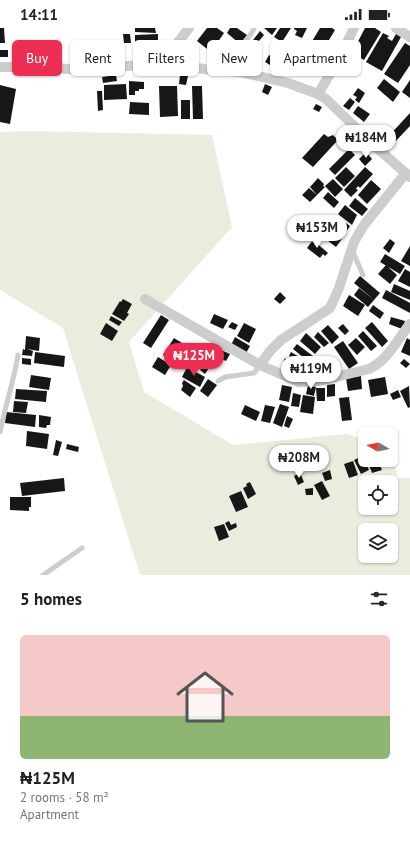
<!DOCTYPE html>
<meta charset="utf-8">
<style>
body{margin:0;font-family:"PT Sans",sans-serif;background:#f2f2f2;color:#222;height:100vh;display:flex;flex-direction:column;font-size:15px;white-space:nowrap}
*{box-sizing:border-box;margin:0}
p{font-size:13px;color:#767676}
.icon{flex:none;width:22px;height:22px;fill:none;stroke:currentColor;stroke-width:2;stroke-linecap:round;stroke-linejoin:round}
.map{position:relative;height:547px;overflow:hidden}
.side{display:flex;flex-direction:column;background:#fff;flex:1}
.side>*{flex:none}
.banner{position:absolute;left:12px;top:12px;width:386px;height:36px;display:flex;gap:8px}
.needle{width:26px;rotate:279deg}
.tools{position:absolute;left:358px;top:399px;display:grid;gap:8px}
.tools a{display:grid;place-items:center;width:40px;height:40px;border-radius:6px;background:#fff;box-shadow:0 1px 3px #0004;font-size:20px}
.price{position:absolute;translate:-50% -34px;padding:0 9px;border-radius:14px;background:#fff;color:#222;font-size:13px;line-height:26px;filter:drop-shadow(0 1px 2px #0008)}
.price::after{content:'';position:absolute;left:50%;top:24px;width:12px;height:9px;margin-left:-6px;background:inherit;clip-path:polygon(0 0,100% 0,50% 100%)}
.price.on{background:#eb2e51;color:#fff}
ul{padding:0;list-style:none}
li{display:grid;align-content:center;gap:8px;height:212px;padding:0 20px}
li+li{border-top:1px solid #e0e0e0}
li span{display:grid;place-items:center;height:124px;border-radius:6px;color:#555}
li>.icon{margin-inline-start:auto}
span .icon{width:72px;height:72px;fill:#fffc;stroke-width:1}
li b{font-size:17px}
h2{display:flex;justify-content:space-between;align-items:center;height:48px;padding:0 20px;font-size:17px}
.tag{padding:0 14px;border-radius:6px;background:#fff;box-shadow:0 1px 3px #0004;font-size:14px;line-height:36px}
.tag.on{background:#eb2e51;color:#fff}
.status{display:flex;justify-content:space-between;align-items:center;height:28px;padding:0 20px;background:#fff;direction:ltr}
.status svg{height:11px;fill:currentColor}
.map>svg:first-child{display:block}
.green{fill:#e8edde;fill-rule:evenodd}
.building{fill:#171717}
.lines{fill:none;stroke-linecap:round;stroke-linejoin:round}
.lane{stroke:#cdcdcd;stroke-width:5}
.street{stroke:#cdcdcd;stroke-width:10}
</style>
<div class="status"><b>14:11</b><svg viewBox="0 0 49 12"><path d="M0 12V9h3v3zM5 12V6h3v6zM10 12V3h3v9zM15 12V0h3v12zM26 1h20v11H26zM47 4h2v5h-2z"/></svg></div>
<div class="map">
<svg width="410" height="547" viewBox="0 0 410 547">
<rect width="100%" height="100%" fill="#fff"/>
<!-- green -->
<path class="green" d="M28,103l184,4 20,92 -103,115 15,50 89,53 114,-11 18,6v20h26v-8l7,26h12v97h-270l-77,-247 -63,-38v-158zM365,454h26v26h-26zM365,502h26v26h-26z"/>
<!-- building -->
<path class="building" d="M0,0h4l1,15h-5z
M135,0h20l1,5 -21,-1z
M207,0h10l7,5 -13,19 -14,-11z
M230,0h7l10,7 -7,9 -13,-11z
M264,0h13l-5,7z
M280,0h11l-9,14 -8,-5z
M294,0h13l-5,10 -7,-3 2,-4 -3,-2z
M320,0h12l3,2 -12,20 -12,-7z
M365,0h10l6,4 -17,28 -12,-7z
M260,3l4,4 -10,12 -4,-3z
M383,5l6,3 -2,2 5,3 4,-7 5,3 -19,34 -16,-9z
M123,6h7l1,9h-7z
M158,6v12l-23,1v-12z
M405,15l5,3v19l-12,18 -14,-9z
M311,16l11,7 -9,14 -11,-7z
M217,19l19,4 -1,7 -20,-3z
M149,21v7l-11,1 -1,-7z
M0,22h8v7h-8z
M284,26l12,7 -7,12 -12,-7z
M269,27l5,3 -4,7 -5,-3z
M116,47l1,6 -14,2 -1,-6z
M180,47l8,1 -2,9 -7,-1z
M384,51l16,13 -7,10 -16,-14z
M410,52v18l-8,-6z
M129,53l15,1v7h-5v2h-4v4h-6z
M126,56l1,15 -23,1v-15z
M265,56l7,3 -4,8 -6,-3z
M0,57l16,4 -6,35 -10,-2z
M159,58h18l1,30 -18,1z
M192,58h10l1,33h-10z
M358,60l7,5 -6,10 -4,-3 2,-3 -4,-2z
M97,63h5l1,19 -5,1z
M350,70l5,4 -6,8 -6,-4z
M181,72h9v19h-9z
M130,74l19,1v12l-20,-1z
M316,76l6,3 -3,5 -6,-3z
M358,78l12,8 -6,8 -11,-9z
M410,85v13l-18,19 -6,-6z
M349,102l9,9 -5,5 -3,-2 -2,3 -7,-7z
M324,106l4,3 5,-2 5,5 -25,27 -11,-9z
M349,121l6,6 -20,20 -6,-6z
M366,124l6,7 -7,7 -6,-7z
M346,139l9,9 -11,11 -9,-9z
M365,139l8,7 -13,14 -2,-2 -2,3 2,1 -7,7 -7,-7z
M318,150l6,6 -1,2 2,1 -8,8 -7,-8z
M333,151l10,10 -8,8 -10,-11z
M371,152l10,9 -14,15 -9,-9z
M309,160l8,7 -7,7 -8,-7z
M328,164l11,10 -5,6 -11,-10z
M355,170l13,11 -6,7 -13,-10z
M345,177l12,10 -5,10 -14,-11z
M337,188l13,10 -4,6 -1,-1 -2,2 -12,-9z
M327,196l17,12 -8,11 -17,-13z
M390,211l5,4 -6,10 -6,-5z
M313,212l15,13 -3,3 -2,-2 -3,4 -13,-10z
M410,218v20l-9,-5z
M385,226l20,12 -5,8 -20,-12z
M386,237l11,10 -7,9 -12,-10z
M405,241l5,3v15l-12,-6z
M360,248l20,17 -6,7 -20,-17z
M394,256l16,7v9l-19,-8z
M359,260l15,12 -6,7 -14,-12z
M386,262l24,13v10l-28,-15z
M280,264l6,6 -6,6 -6,-5z
M349,267l16,10 -7,11 -15,-10z
M123,271l9,5 -5,9 2,1 -5,7 -12,-7 8,-13 1,1z
M373,277l11,8 -4,6 -11,-8z
M214,286l14,6 -5,9 -13,-6z
M161,287l8,5 -18,28 -8,-5z
M111,288l11,6 -3,4 -10,-6z
M391,289l14,4 -3,8 -13,-5z
M232,294l6,3 -3,5 -7,-3z
M372,294l16,19 -6,6 -17,-19z
M106,295l12,8 -6,10 -12,-7z
M244,295l12,6 -7,14 -12,-7z
M343,296l6,7 -4,4 -7,-7z
M328,297l11,12 -7,7 -11,-13z
M363,303l14,15 -6,5 -13,-15z
M318,304l11,11 -5,4 -10,-10z
M306,305l15,14 -6,7 -15,-13z
M26,308l14,2 -1,13 -12,-2 6,2 -1,5 -10,-1 1,-6 2,1z
M235,309l15,9 -5,9 -15,-8z
M174,310l8,5 -11,18 -8,-6z
M356,310l9,9 -8,8 -9,-10z
M407,310l3,2v16l-9,-4z
M343,313l15,22 -9,6 -15,-22z
M195,315l9,6 -3,6 -9,-5z
M297,316l16,12 -4,6 -16,-13z
M219,321l11,5 -4,7 -10,-5z
M35,324l30,4 -1,11 -30,-4z
M291,324l18,11 -3,5 -17,-12z
M192,326l10,6 -5,10 -10,-7z
M158,329l13,8 -6,10 -13,-8z
M22,330l9,1v6l-9,-1z
M285,330l3,2 1,-2 17,10 -5,8 -17,-9 2,-3 -3,-2z
M404,331l6,5 -4,4 -6,-5z
M205,334l6,3 -6,9 -5,-4z
M315,334l10,10 -4,5 -3,-3 -3,4 -7,-8z
M187,339l18,10 -5,10 -18,-10z
M31,347l20,3 -2,12 -20,-3z
M361,348l1,13 -14,2 -2,-13z
M385,349l3,17 -17,3 -3,-17z
M208,351l9,6 -9,12 -8,-6z
M184,352l12,8 -6,9 -9,-7 2,-4 -1,-3z
M335,356v12l-8,1v-12z
M282,357l10,2 -3,15 -10,-2z
M308,357l8,2 -2,9 -8,-2z
M409,358l1,21 -2,1 -8,-17z
M316,360h9v13h-8z
M16,361l31,2 -1,11 -31,-3z
M398,362l3,7 -8,3 -3,-6z
M293,365l8,2 -2,12 -8,-1z
M303,367l12,2 -2,17 -13,-2z
M349,369l3,23 -10,1 -3,-23z
M14,373l14,1 -2,11 -13,-1z
M280,376l9,3 -7,20 -9,-4z
M245,377l15,7 -4,9 -15,-7z
M265,377l10,2 -5,16 -9,-2z
M6,384l30,3 -1,12 -30,-4z
M39,387l12,2 -1,8h-3l-1,3 -7,-1z
M287,388l6,3 -4,9 -5,-2z
M27,403l22,3 -2,15 -21,-3z
M56,412l6,2 -4,14 -5,-1z
M67,416l12,3 -1,5 -12,-3z
M363,428l6,14 -8,4 -7,-14z
M367,432h11l4,10 -10,3z
M353,433l5,14 -9,3 -5,-14z
M330,442l2,9 -7,2 -3,-8z
M300,445l4,9 -6,3 -4,-9z
M64,450l1,13 -43,5 -2,-13z
M322,453l8,15 -8,4 -8,-15z
M250,454l6,12 -8,5 -5,-11 4,-2 -1,-2z
M313,460v7h-7l-1,-6z
M241,463l7,16 -12,5 -7,-16z
M10,469h21v10h-2v4l-19,-1z
M229,493l2,4 5,-2 1,4 -8,4 -4,-8z
M224,496l5,13 -10,4 -5,-14z
M364,509l1,9 -3,1 -4,-7z"/>
<g class="lines">
<!-- lane -->
<path class="lane" d="M234,43l10,-27 10,-15
M352,222l11,25
M218,353l7,-4 29,-4 6,-8
M0,404c5,-26 14,-51 18,-77
M43,547l39,-27"/>
<!-- street -->
<path class="street" d="M396,0l14,9
M162,35l27,-35
M0,39h42l40,3 80,-7 42,6 36,3 48,11 30,11 8,5 51,49 33,29
M318,66l22,-37 14,-29
M145,271l115,66 39,17 20,-1 50,-12c19,-9 28,-29 41,-45
M260,337l10,-14 11,-11 49,-32 9,-20 15,-46 10,-17 42,-52"/>
</g>
</svg>
<div class="tools">
<a><svg class="needle" viewBox="-14 -14 28 28"><path d="M0-13l5 13h-10z" fill="#e53935"/><path d="M0 13l5-13h-10z" fill="#767676"/></svg></a>
<a><svg class="icon" aria-label="locate" viewBox="0 0 24 24"><circle cx="12" cy="12" r="6"/><path d="M12 2v4M12 18v4M2 12h4M18 12h4"/></svg></a>
<a><svg class="icon" aria-label="layers" viewBox="0 0 24 24"><path d="M12 4l9 5-9 5-9-5zM3 14l9 5 9-5"/></svg></a>
</div>
<b class="price" style="left:366px;top:131px">₦184M</b>
<b class="price" style="left:317px;top:221px">₦153M</b>
<b class="price on" style="left:194px;top:349px">₦125M</b>
<b class="price" style="left:311px;top:362px">₦119M</b>
<b class="price" style="left:299px;top:451px">₦208M</b>
<div class="banner">
<a class="tag on">Buy</a>
<a class="tag">Rent</a>
<a class="tag">Filters</a>
<a class="tag">New</a>
<a class="tag">Apartment</a>
</div>
</div>
<section class="side">
<h2>5 homes<svg class="icon" aria-label="filters" viewBox="0 0 24 24"><path d="M4 7h16M4 17h16"/><circle cx="9" cy="7" r="2"/><circle cx="15" cy="17" r="2"/></svg></h2>
<ul>
<li><span style="background:linear-gradient(#f6c9c9 65%,#8fb573 0)"><svg class="icon" aria-label="home" viewBox="0 0 24 24"><path d="M3 11l9-7 9 7M6 9v11h12V9"/></svg></span><div><b>₦125M</b><p>2 rooms · 58 m²</p><p>Apartment</p></div></li>
</ul>
</section>
